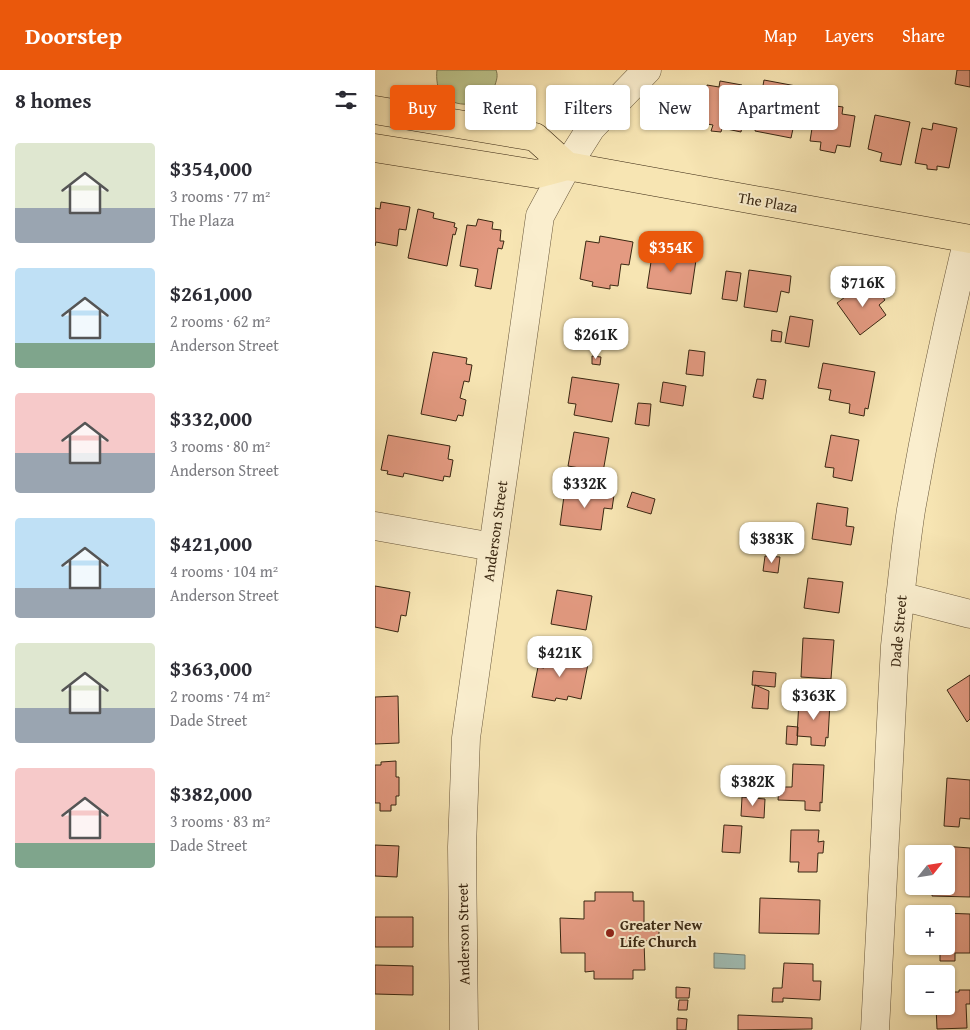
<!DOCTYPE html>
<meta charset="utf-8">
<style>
body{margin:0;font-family:"Gentium Book Plus",serif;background:#f7f7f7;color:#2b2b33;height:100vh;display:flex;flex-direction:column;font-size:19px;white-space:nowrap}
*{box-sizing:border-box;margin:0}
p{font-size:16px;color:#7c7c81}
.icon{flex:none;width:28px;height:28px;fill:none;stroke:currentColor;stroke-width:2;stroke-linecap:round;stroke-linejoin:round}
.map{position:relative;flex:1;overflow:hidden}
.side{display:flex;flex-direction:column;background:#fff;width:375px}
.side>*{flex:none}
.hud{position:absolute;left:15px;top:15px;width:475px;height:45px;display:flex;gap:10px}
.needle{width:32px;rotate:60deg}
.controls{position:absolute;left:530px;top:775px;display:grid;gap:10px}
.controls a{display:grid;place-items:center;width:50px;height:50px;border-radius:5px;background:#fff;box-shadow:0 1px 4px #0004;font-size:25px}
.price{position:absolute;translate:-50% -42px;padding:0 11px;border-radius:10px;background:#fff;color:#222;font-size:16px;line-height:32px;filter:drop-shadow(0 1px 2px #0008)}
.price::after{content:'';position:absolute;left:50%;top:30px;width:15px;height:11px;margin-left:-8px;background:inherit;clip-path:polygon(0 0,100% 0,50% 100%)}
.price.active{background:#ea580c;color:#fff}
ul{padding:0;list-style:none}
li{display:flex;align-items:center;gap:15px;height:125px;padding:0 15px}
li span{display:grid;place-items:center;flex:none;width:140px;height:100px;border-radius:5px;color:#555}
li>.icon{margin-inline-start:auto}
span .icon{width:60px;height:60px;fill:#fffc;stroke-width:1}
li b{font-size:21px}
h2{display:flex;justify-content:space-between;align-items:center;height:60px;padding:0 15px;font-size:21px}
.tag{padding:0 18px;border-radius:5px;background:#fff;box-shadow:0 1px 4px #0004;font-size:18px;line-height:45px}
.tag.active{background:#ea580c;color:#fff}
header{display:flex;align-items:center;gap:30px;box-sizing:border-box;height:70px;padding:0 25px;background:#ea580c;color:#fff}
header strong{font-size:24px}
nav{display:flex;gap:28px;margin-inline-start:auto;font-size:18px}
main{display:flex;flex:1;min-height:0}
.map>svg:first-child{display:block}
.green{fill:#bdc58c;stroke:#7b764f}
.water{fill:#9fbdb5;stroke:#768174}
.building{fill:#e39a81;stroke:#392712}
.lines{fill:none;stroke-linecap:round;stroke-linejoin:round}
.minor-casing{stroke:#68563a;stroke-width:29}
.major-casing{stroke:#392712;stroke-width:29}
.minor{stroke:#faeece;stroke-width:28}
.major{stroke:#f7e5b3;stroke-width:28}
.poi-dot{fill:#8f2418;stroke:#faeece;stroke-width:2}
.labels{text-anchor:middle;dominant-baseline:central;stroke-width:4;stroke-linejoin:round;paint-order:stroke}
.street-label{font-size:15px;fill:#392712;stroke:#faeece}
.poi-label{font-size:15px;font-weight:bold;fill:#392712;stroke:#faeece;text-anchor:start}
</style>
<header>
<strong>Doorstep</strong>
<nav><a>Map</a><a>Layers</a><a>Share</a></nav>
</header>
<main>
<section class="side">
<h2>8 homes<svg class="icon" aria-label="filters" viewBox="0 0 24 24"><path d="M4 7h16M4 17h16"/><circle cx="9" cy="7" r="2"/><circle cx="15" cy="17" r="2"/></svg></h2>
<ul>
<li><span style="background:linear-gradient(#dfe7d0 65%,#9aa5b1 0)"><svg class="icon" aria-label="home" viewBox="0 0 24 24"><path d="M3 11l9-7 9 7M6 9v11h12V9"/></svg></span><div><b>$354,000</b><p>3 rooms · 77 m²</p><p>The Plaza</p></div></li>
<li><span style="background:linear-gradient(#bfe0f5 75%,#7fa58c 0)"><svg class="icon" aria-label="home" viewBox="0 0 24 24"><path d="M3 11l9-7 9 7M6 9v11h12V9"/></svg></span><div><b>$261,000</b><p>2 rooms · 62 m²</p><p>Anderson Street</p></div></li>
<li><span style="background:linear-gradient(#f6c9c9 60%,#9aa5b1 0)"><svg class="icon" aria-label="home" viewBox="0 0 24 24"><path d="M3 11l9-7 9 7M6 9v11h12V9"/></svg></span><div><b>$332,000</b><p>3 rooms · 80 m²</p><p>Anderson Street</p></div></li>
<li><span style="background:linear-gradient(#bfe0f5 70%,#9aa5b1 0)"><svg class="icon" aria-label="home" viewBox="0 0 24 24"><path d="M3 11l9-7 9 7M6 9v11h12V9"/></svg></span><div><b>$421,000</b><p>4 rooms · 104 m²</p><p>Anderson Street</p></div></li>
<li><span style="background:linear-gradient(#dfe7d0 65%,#9aa5b1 0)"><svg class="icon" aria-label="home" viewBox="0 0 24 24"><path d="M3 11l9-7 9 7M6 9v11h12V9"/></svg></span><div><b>$363,000</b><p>2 rooms · 74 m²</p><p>Dade Street</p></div></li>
<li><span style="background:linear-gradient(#f6c9c9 75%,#7fa58c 0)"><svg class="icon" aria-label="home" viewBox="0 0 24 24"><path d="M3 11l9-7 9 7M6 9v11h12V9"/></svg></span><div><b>$382,000</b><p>3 rooms · 83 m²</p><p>Dade Street</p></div></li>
</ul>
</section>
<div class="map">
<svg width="595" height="960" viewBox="0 0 595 960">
<rect width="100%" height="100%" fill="#f7e5b3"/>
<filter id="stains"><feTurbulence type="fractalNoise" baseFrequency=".004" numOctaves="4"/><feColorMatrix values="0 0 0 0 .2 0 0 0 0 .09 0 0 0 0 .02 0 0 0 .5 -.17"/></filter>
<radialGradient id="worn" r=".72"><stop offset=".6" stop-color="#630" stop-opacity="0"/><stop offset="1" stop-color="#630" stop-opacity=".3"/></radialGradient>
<!-- green -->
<path class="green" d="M62,0h59c2,5 1,9 -1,15 -7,21 -36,25 -52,11 -6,-6 -7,-18 -6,-26z"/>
<!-- water -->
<path class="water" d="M339,883l31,2v14l-31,-1z"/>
<!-- building -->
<path class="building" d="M582,0h13v17l-15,-3z
M389,10l32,6 -2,14 5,1 -8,37 -36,-7z
M345,11l22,4 -5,29 7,1 -3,17 -19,-4 -1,4 -10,-1 2,-6 -12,-2 6,-38 12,2z
M448,34l20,3 -1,7 13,2 -5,31 -13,-2 -2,8 -15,-3 1,-8 -11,-1 5,-32 8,1z
M431,37l7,2 -1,9 -8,-1z
M500,45l35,7 -9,43 -21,-4 2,-8 -14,-4z
M558,53l24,5 -8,40 -12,-2v4l-10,-1v-4l-12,-2 7,-35 10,2z
M6,132l29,5 -4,23 -7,-1 -2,17 -21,-4 -1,4v-38l5,1z
M43,139l16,4 -1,5 22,5 -1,4 3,1 -2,7 -2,-1 -6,32 -39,-8z
M103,149l15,3 -1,7 9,1 -1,11h4l-2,8 -4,-1 -7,41 -16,-3 3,-17 -18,-3 7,-41 9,1z
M225,166l33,6 -4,23 -8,-1 -3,22 -8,-1v4l-18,-3 1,-4 -13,-3 6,-38 13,2z
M278,179l19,3 -1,4 25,4 -5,34 -44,-6z
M374,200l42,6 -2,17 -8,-2 -4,21 -33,-5z
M351,201l15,2 -4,28 -15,-2z
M489,213l7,9 5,-4 9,12 -6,5 7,10 -26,20 -23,-32z
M415,246l23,4 -4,27 -24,-4z
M397,260l10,2 -1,10 -10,-1z
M314,280l16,2 -2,24 -17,-2z
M58,282l34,6 -1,6 6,1 -3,17 -5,-1 -4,17 6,2 -3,16 -5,-1 -2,6 -35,-7z
M217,286l9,1 -1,8 -8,-1z
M448,293l52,9 -7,37 -3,-1 -1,8 -15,-3 1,-9 -21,-4 2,-10 -13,-2z
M197,307l47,7 -7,38 -38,-7 2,-11 -8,-1z
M382,309l9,1 -3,19 -10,-2z
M288,312l23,4 -3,20 -23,-4z
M263,333l13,1 -2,22 -14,-2z
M199,362l35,6 -6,34 -35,-6z
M13,365l62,11 -2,13 5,1 -3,17 -6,-1 -1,5 -39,-8 -1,4 -16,-3 1,-3 -7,-1z
M456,365l28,5 -7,41 -19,-4 1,-9 -9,-1z
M190,419l49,6 -2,14 -8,-1 -3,22 -41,-5z
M257,422l23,7 -4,15 -24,-7z
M442,433l31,5 -2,18 8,1 -3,18 -39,-6z
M390,486l15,1 -2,16 -15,-2z
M433,508l35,4 -4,31 -35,-5z
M0,516l35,6 -4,24 -5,-1 -3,17 -23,-5z
M182,520l35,6 -6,34 -35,-6z
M428,568l31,2 -3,39 -30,-2z
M172,582l28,6 -1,3 14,3 -7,35 -13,-3 -1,4 -11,-2 -1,3 -23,-4 6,-30 6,1z
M378,601l23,2 -1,14 -23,-2z
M595,605v44l-3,3 -20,-32z
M380,615l14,6 -1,18 -16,-1z
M23,626l1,47 -24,1v-47z
M424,630l31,2 -2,36 -2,-1 -1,9 -14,-1v-8l-14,-1z
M412,656l11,1 -1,18 -11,-1z
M21,691v16h3v19h-3v9h-5v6h-11v-8h-5v-38h6v-3z
M418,694l31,1 -2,38 -2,-1v9l-15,-1v-9l-27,-1 1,-13h13z
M572,708l23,2v39l-10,-1 -1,9 -15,-1z
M367,727l23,2 -1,19 -23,-2z
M349,755l18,1 -2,27 -18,-1z
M416,760h28l-1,12 6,-1 -1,12h-5l-1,19h-19l1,-10h-9z
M0,775l24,1 -2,31 -22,-1z
M568,776l27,2v49l-38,-1 1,-10h13v-32h-3z
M220,822h38v9h11v25h15v14l-15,1 1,29h-12v9h-39v-8l-9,1v-19h-24l-1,-35 24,1v-18h11z
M385,828l60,2 -1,34 -60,-1z
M566,843l29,1v39h-15v8h-15v-15h6v-32z
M0,847h38v30h-38z
M409,893l29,1v17h8l-1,19 -37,-2v4h-11l1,-14h9z
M0,895l38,1v29l-38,-1z
M301,917l14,1 -1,10h-13z
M584,920h11v14h-4l1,24 -30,1 -1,-23h10v-14h13z
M304,930h9l-1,10h-9z
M363,945l74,3v11l-74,1z
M302,948l10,1 -1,11h-9z"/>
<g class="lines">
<!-- minor casing -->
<g class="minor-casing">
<path id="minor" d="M0,456l118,21
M525,526l70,18
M89,960l-2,-183 4,-109 74,-522 27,-50 24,-38 56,-58
M500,960l20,-384c5,-45 9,-91 16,-136 16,-91 35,-182 57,-271"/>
</g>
<!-- major casing -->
<g class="major-casing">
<path id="major" d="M0,40l160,27 32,29
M0,78l162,26 30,-8 403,73"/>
</g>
<!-- minor -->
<use href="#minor" class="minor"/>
<!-- major -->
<use href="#major" class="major"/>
</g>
<!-- markers -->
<circle class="poi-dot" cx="235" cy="863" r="5"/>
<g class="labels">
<!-- street labels -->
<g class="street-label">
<text transform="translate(393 132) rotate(10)">The Plaza</text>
<text transform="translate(120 461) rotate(-82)">Anderson Street</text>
<text transform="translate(523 561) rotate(-85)">Dade Street</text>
<text transform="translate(88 864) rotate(-91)">Anderson Street</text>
</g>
<!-- poi labels -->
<g class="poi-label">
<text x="245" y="854">Greater New<tspan x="245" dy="17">Life Church</tspan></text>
</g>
</g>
<rect width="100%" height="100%" filter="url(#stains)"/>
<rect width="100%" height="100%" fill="url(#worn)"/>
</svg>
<div class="controls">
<a><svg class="needle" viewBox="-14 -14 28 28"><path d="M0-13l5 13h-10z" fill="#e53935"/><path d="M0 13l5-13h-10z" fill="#7c7c81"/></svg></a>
<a>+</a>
<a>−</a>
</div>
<b class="price active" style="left:296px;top:203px">$354K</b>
<b class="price" style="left:488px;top:238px">$716K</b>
<b class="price" style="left:221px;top:290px">$261K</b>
<b class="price" style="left:210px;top:439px">$332K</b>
<b class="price" style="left:397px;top:494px">$383K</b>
<b class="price" style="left:185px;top:608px">$421K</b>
<b class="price" style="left:439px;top:651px">$363K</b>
<b class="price" style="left:378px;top:737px">$382K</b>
<div class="hud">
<a class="tag active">Buy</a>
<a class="tag">Rent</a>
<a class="tag">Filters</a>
<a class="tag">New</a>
<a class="tag">Apartment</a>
</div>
</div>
</main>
